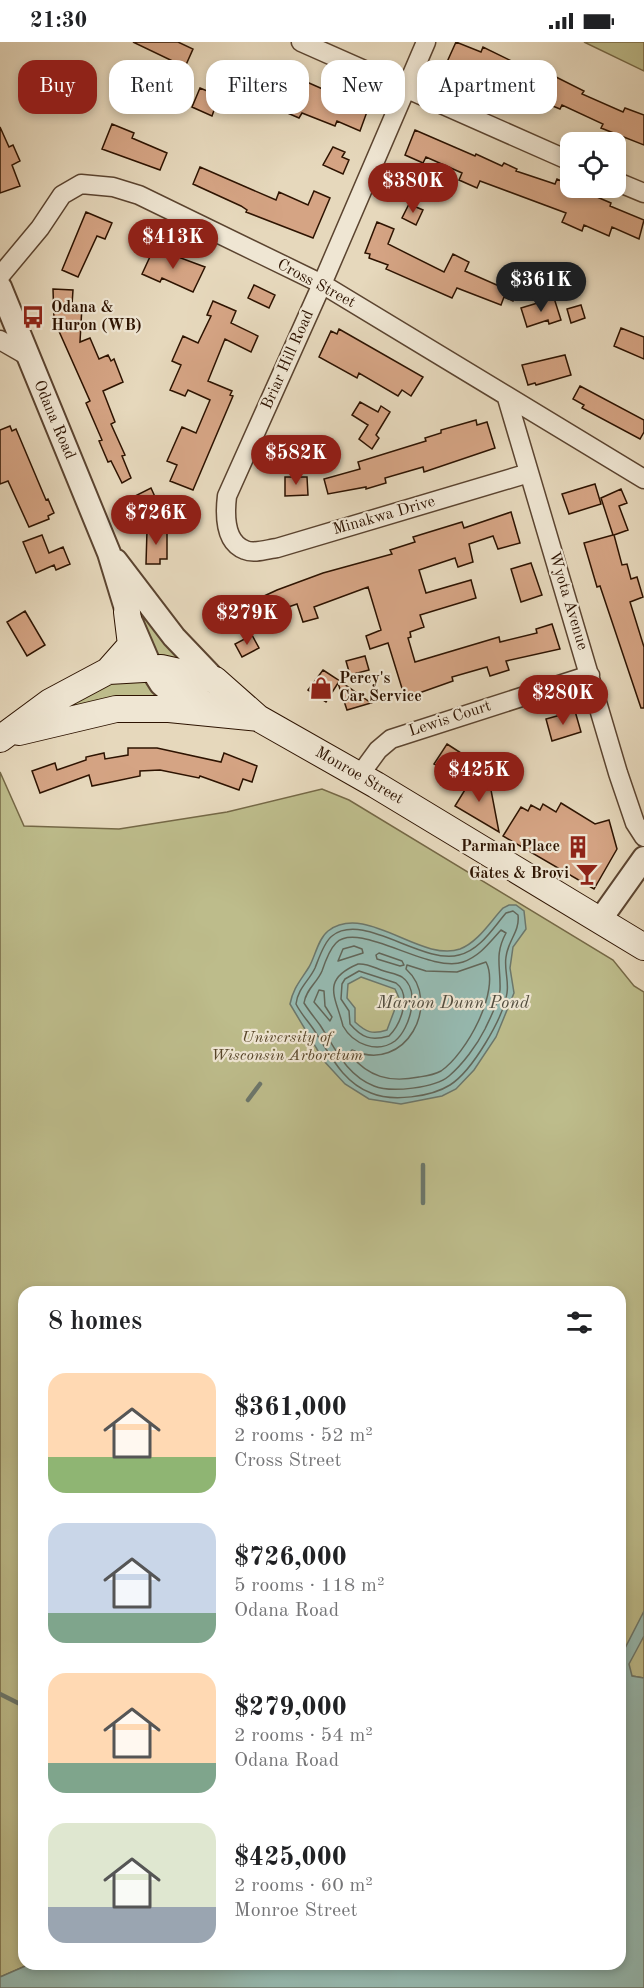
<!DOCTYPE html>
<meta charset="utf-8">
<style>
body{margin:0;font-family:"Old Standard TT",serif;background:#f6f6f6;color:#202124;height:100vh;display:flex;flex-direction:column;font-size:22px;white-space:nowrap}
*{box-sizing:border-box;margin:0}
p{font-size:20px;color:#757577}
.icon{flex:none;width:33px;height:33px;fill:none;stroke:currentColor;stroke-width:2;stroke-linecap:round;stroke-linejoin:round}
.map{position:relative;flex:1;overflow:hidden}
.details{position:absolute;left:18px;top:1244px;width:608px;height:684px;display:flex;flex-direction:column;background:#fff;border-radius:18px;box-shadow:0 3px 9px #0003}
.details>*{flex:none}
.banner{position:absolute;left:18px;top:18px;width:609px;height:54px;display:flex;gap:12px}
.tools{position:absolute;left:560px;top:90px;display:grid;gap:12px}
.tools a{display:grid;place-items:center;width:66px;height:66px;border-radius:12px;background:#fff;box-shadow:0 3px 9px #0003;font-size:30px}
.price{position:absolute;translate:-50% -51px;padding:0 14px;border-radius:21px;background:#8f2418;color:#fff;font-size:20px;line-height:39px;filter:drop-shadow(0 2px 3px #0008)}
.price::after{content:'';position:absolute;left:50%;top:36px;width:18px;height:14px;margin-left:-9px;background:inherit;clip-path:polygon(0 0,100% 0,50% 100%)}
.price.on{background:#222;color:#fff}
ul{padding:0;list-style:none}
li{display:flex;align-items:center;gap:18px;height:150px;padding:0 30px}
li span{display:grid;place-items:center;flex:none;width:168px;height:120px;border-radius:18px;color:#555}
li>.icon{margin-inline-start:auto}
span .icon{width:72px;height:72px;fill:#fffc;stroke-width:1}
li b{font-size:26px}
h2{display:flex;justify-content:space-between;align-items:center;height:72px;padding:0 30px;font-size:26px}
.chip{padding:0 21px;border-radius:18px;background:#fff;box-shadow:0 3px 9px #0003;font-size:21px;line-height:54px}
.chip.on{background:#8f2418;color:#fff}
.status{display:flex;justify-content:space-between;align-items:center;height:42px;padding:0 30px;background:#fff;direction:ltr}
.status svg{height:16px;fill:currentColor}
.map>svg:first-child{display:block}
.green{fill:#bdbc8b;stroke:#756846;stroke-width:1.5}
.water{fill:#96bab1;stroke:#6c776b;stroke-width:1.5;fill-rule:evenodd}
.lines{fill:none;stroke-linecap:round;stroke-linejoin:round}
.shore{stroke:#626659;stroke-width:1.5}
.stream{stroke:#6c776b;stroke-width:4.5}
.building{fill:#d5a484;stroke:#2d1301;stroke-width:1.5}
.minor-casing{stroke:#5b4430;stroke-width:21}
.tertiary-casing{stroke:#5b4430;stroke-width:26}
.secondary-casing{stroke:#2d1301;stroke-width:28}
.minor{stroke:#efe6d3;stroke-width:18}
.tertiary{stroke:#efe6d3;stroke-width:22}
.secondary{stroke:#efe6d3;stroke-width:26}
.labels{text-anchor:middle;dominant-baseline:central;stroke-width:4.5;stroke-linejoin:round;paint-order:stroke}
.street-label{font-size:16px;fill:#2d1301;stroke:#efe6d3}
.poi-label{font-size:16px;font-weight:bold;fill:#2d1301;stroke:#efe6d3;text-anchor:start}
.park-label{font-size:16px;font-style:italic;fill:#58462a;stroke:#efe6d3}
.water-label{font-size:18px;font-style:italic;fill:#524d3f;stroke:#efe6d3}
</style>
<div class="status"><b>21:30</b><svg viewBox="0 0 49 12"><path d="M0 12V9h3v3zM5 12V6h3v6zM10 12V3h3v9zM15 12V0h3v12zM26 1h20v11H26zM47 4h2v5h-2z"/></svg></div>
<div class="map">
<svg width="644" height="1946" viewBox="0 0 644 1946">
<rect width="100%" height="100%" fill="#e6d8bc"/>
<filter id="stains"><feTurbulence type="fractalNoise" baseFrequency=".00333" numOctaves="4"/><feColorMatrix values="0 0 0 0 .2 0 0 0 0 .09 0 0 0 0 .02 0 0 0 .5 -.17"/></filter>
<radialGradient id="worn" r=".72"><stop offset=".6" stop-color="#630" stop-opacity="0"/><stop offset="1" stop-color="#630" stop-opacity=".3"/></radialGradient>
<!-- green -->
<path class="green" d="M584,0h60v29z
M131,547l64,79 -41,-6z
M147,635l29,24 -131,19 28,-19 46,-21z
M0,730l24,54 95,3 108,-17 95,-23 27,11 264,160 21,26 10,6v686l-12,-2 -12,-17v-367h-596v672h6l-30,13z"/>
<!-- water -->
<path class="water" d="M509,863h7l8,6 2,18 -13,18 -3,21 4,25 -18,44 -22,33 -18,19 -14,7 -41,8 -32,-5 -24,-15 -21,-23 -34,-57c3,-16 11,-24 19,-37 6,-10 9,-28 19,-36 38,-29 93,32 132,18 18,-7 30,-27 43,-41zM361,935l34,12 4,9 -12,32c-15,5 -21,2 -32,-8v-14l-8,-10 1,-14z
M644,1569v25l-15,28 3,12 12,2v310h-644v-11l30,-13h590v-306z"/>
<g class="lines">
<!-- shore -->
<path class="shore" d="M513,869l5,4c2,17 -10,25 -12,42 -2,12 3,24 1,36 -4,26 -35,78 -57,92 -19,12 -58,17 -79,8 -29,-11 -41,-39 -57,-63 -6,-9 -13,-16 -18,-26 2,-16 13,-23 19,-36 4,-10 9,-26 17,-32 31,-25 90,29 127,19 21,-5 34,-27 47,-42z
M501,888l5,3c-12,22 -5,34 -6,57 -1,12 -10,28 -15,39 -8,16 -22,35 -36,47 -14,12 -58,17 -75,10 -28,-11 -39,-38 -54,-61 -6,-8 -11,-14 -16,-22 2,-14 13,-20 18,-32 3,-9 7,-21 14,-28 22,-23 94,31 127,19 17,-6 26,-19 38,-32z
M354,904l8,3 1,4 -25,8 5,-12z
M379,911l23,8 2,4 -4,1 -23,-7 -1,-4z
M486,920c15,29 -20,92 -45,109 -7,4 -15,5 -22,6 -30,6 -50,0 -70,-23l3,-4c54,25 91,-48 54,-81l1,-4 19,6 31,1z
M358,922c9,-1 17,4 26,7 6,2 13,3 18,6 19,13 8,52 -7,64 -18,13 -42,3 -52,-15 -7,-29 -23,-46 15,-62z
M359,929l37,12c16,12 5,41 -7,53 -18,5 -27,2 -39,-12l-1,-13 -8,-12 1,-15 3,-5z
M319,948l5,1 1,15 7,11 -2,4 -16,-19z"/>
<!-- stream -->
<path class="stream" d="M248,1058l12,-16
M423,1123v38
M0,1652l24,12"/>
</g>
<!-- building -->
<path class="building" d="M133,0h45l15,7 -8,18z
M456,0l25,10 2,-5 53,26 1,-4 19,8 28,14 -2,3 41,18 2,-4 19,7v30l-43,-17 2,-4 -41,-19 -2,4 -44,-18 -2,5 -61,-30 -6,-4z
M269,28l29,13 2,-4 68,30 -8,22 -23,-10 -2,5 -33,-13 -3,5 -23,-10 -1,4 -21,-9z
M200,46l17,7 -3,5 3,2 -5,14 -20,-9z
M112,82l22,9 -2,5 35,15 -7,17 -58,-21z
M0,85l9,20 4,-2 7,16 -8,4 8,21 -20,7z
M415,88l60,26 1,-2 26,12 2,-3 13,6 -1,2 39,13 2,-5 13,6v3h6l35,15 -1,3 34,14 -5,19 -27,-12 -3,9 -25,-11 -2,6 -20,-9 4,-9 -86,-32 -3,7 -18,-8 3,-7 -36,-16 -3,6 -18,-8z
M333,105l12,5 -3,5 7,3 -6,14 -20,-9z
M200,125l76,33 3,-8 29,13 6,-14 16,7 -17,40 -67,-26 1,-2 -6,-4 -48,-22z
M396,138l14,7 -4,11 -15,-6z
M409,162l14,6 -7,15 -14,-7z
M86,170l26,11 -7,16 -8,-3 -19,41 -16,-7z
M377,180l17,7 -6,15 56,28 9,-18 16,8 -4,9 34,15 6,-15 4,1 2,-5 11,5 -2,5 3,1 -10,23 -9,-4 -3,8 -44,-17 -5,10 -66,-29 2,-4 -19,-7 1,-4 -5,-1z
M154,206l51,19 -12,25 -31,-14 -2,4 -18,-8z
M254,243l21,10 -6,13 -21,-10z
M53,247l20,1 -1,15 10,1 -2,36 10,-4 9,21 9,-4 3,6 3,-2 9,23 -20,9 12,31 -4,2 14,31 -3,1 9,22 -9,5 -11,-22 -3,1 -9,-21 3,-1 -16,-37 4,-2 -36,-81z
M554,256l7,22 -12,4 -1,-4 -21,7 -6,-19z
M213,259l23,10 -5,12 27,13 -7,16 -26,-13 -17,42 24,10 -2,4 3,1 -40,94 -23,-9 7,-16 -10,-4 15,-34 14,6 14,-33 -22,-10 -3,6 -15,-6 11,-25 -9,-4 11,-25 15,7 13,-27 -4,-1z
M581,263l4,13 -14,5 -4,-14z
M621,286l23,9v22l-30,-13z
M339,287l84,48 -12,19 -9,-6 -4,6 -39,-23 -2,5 -38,-21 12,-26 6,3z
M565,313l6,20 -35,10 -1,-2 -7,2 -6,-20z
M580,344l64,34v12l-4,7 -58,-31 2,-3 -11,-6z
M360,360l18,10 3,-6 9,6 -14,23 3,3 -7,11 -13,-10 9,-14 -16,-10z
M476,378l1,5 10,-3 8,26 -71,24 -1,-5 -38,11 1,5 -20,6v-2l-38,7 -4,-15 36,-10 -2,-7 68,-21 -1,-3 16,-5v-3z
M10,384l2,5 4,-2 30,71 2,-1 6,14 -6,3 1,3 -20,8 -21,-46 -8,3v-54z
M285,435h22l1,18 -23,1z
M595,442l6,20 -32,10 -7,-20z
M151,446l10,22 -18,9 -10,-22z
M621,447l6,14 -8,3 9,24 -14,5 8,30 5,-1 4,15 6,-2 6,20 -13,5 14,45v61h-3l-41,-122 -3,1 -13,-44 29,-8 -12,-37z
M511,470l9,31 -22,6 -5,-13 -24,8 4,18 -15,5 -3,-9 -36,12 7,23 45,-13 5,18 -56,17 4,12 -14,5 1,5 -3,1 7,24 84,-25 1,5 37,-9 -1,-4 16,-5 8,25 -54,12 3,9 -19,6 -3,-9 -35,10 1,4 -48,17 -17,-55 -18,6 -4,-13 15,-6 -13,-43 -54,20 4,11 -15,4 -6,-18 -29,10 -6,-17 15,-7 46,-17 69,-19 -2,-4 25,-8 -2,-5 49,-15 2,6z
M147,488h20v29h-7v5h-14z
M42,493l7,18 14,-6 7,17 -14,6 -2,-5 -18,8 -13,-31z
M531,521l11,32 -21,7 -10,-33z
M25,569l20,34 -18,11 -20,-34z
M252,593l7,13 -17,9 -7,-13z
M365,614l4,14 -19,5 -4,-14z
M323,628l14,9 34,24 -24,7 -9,-27 -12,19 -18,-12z
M575,669l6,21 -29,9 -6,-22z
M447,702l28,18 -11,18 -30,-16z
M128,706h29l64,14 3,-9 33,13 -5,16 -9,-3 -4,11 -39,-14 -1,2 -39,-8 -20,1v5l-48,10 -3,-11 -49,18 -8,-22 23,-8 2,7 29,-10v-3l18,-4 1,6 23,-4z
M474,733l11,6 -3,3 9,6 8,42 -44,-26z
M561,761l34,21 14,-4 8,29 -23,40 -91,-53 18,-29 7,4 3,-6 9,5 3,-6 13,8z"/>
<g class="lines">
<!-- minor casing -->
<g class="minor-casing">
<path id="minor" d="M301,0l269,119
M426,0l-104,242 -95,212c-2,17 -3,46 18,54 9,4 23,-1 32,-2l252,-75
M615,139l29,12
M0,234l40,-48 22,-33 19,-11 32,3 26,8 183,89 322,195
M0,298l26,15
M507,356l111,375 17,50 9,14
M359,734l19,-26 13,-11 199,-64"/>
</g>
<!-- tertiary casing -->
<g class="tertiary-casing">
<path id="tertiary" d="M0,245l109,266 18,59 24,56 10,16 8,7 32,9 24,12
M116,519l58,76 41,43
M600,878l44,-62"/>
</g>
<!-- secondary casing -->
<g class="secondary-casing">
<path id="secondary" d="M108,629l23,-26 -4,-33
M19,690l97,-23h53l89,9
M0,697l50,-37 58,-31 53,-3 54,12 43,38 118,67 268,162"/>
</g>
<!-- minor -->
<use href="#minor" class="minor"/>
<!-- tertiary -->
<use href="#tertiary" class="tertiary"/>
<!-- secondary -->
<use href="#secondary" class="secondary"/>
</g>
<!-- icons -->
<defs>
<g id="bus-bare" transform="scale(1.8)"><path d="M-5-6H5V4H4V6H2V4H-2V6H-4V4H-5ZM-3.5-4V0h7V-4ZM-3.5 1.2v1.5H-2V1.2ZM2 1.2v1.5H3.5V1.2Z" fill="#8f2418" stroke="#efe6d3" stroke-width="2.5" paint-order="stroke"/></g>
<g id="shop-bare" transform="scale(1.8)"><path d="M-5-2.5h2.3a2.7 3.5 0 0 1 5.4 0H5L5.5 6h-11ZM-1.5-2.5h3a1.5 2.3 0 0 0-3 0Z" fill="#8f2418" stroke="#efe6d3" stroke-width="2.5" paint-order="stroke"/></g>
<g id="building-bare" transform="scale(1.8)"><path d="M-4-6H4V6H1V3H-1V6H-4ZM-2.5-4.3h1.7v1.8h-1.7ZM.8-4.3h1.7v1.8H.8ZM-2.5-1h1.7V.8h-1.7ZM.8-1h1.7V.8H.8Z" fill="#8f2418" stroke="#efe6d3" stroke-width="2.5" paint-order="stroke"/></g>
<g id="bar-bare" transform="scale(1.8)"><path d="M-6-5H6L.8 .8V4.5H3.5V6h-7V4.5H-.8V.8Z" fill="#8f2418" stroke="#efe6d3" stroke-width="2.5" paint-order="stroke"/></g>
</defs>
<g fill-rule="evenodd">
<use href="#bus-bare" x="33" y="275"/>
<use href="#shop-bare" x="321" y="646"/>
<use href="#building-bare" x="578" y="805"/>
<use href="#bar-bare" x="587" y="832"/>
</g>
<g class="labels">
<!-- street labels -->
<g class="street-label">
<text transform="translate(316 242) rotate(28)">Cross Street</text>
<text transform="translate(288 318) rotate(-66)">Briar Hill Road</text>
<text transform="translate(54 378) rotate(67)">Odana Road</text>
<text transform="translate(384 474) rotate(-16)">Minakwa Drive</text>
<text transform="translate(568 559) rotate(73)">Wyota Avenue</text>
<text transform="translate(450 677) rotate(-18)">Lewis Court</text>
<text transform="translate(359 734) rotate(30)">Monroe Street</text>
</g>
<!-- poi labels -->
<g class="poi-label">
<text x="51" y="266">Odana &amp;<tspan x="51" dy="18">Huron (WB)</tspan></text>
<text x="339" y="637">Percy's<tspan x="339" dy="18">Car Service</tspan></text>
<text x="560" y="805" text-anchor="end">Parman Place</text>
<text x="569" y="832" text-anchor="end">Gates &amp; Brovi</text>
</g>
<!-- park labels -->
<g class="park-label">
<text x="287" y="996">University of<tspan x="287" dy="18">Wisconsin Arboretum</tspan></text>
</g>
<!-- water labels -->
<g class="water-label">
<text x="453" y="961">Marion Dunn Pond</text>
</g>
</g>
<rect width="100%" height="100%" filter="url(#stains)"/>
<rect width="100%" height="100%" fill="url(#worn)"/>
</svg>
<div class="tools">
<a><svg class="icon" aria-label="locate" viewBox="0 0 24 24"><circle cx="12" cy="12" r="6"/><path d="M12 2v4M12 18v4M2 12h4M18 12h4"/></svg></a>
</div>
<b class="price" style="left:413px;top:172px">$380K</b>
<b class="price" style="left:173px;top:228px">$413K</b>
<b class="price on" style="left:541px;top:271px">$361K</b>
<b class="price" style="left:296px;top:444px">$582K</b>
<b class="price" style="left:156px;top:504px">$726K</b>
<b class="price" style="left:247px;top:604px">$279K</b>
<b class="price" style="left:563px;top:684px">$280K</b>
<b class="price" style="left:479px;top:761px">$425K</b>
<div class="banner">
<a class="chip on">Buy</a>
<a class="chip">Rent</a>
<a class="chip">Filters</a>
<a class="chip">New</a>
<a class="chip">Apartment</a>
</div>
<section class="details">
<h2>8 homes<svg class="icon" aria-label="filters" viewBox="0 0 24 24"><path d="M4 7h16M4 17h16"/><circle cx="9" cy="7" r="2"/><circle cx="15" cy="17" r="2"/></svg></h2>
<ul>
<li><span style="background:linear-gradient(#ffd9b3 70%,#8fb573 0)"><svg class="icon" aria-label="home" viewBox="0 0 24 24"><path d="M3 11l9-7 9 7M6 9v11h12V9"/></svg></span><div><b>$361,000</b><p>2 rooms · 52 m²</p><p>Cross Street</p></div></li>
<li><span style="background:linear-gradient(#c9d6e8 75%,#7fa58c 0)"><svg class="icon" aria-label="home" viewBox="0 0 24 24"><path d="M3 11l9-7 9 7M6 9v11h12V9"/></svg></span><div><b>$726,000</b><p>5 rooms · 118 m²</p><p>Odana Road</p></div></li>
<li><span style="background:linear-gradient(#ffd9b3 75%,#7fa58c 0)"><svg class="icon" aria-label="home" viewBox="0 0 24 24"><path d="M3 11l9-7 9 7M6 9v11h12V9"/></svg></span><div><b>$279,000</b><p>2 rooms · 54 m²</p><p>Odana Road</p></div></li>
<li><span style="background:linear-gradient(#dfe7d0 70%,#9aa5b1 0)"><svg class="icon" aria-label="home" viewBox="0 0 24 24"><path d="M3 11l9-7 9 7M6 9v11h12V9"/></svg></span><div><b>$425,000</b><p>2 rooms · 60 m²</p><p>Monroe Street</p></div></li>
</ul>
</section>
</div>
